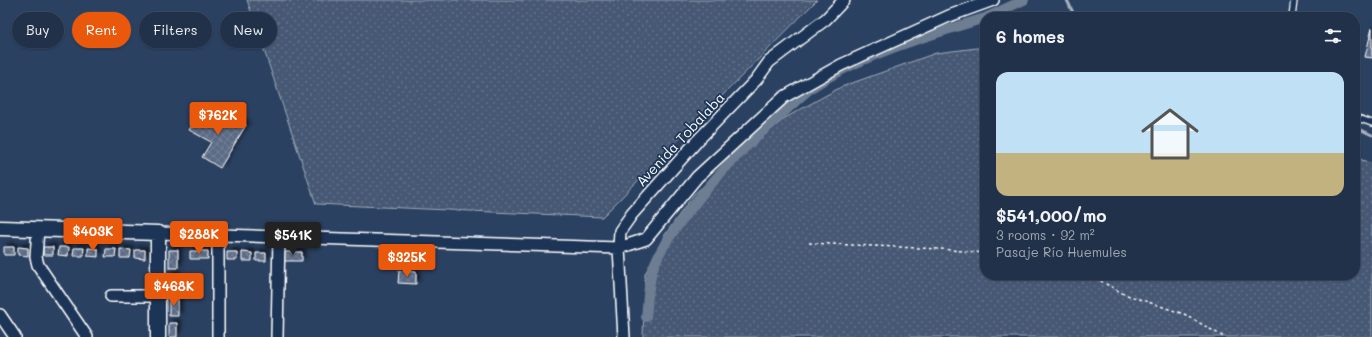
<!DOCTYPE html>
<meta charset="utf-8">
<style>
body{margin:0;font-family:Mali,sans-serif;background:#283950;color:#f1f3f6;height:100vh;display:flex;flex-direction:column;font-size:15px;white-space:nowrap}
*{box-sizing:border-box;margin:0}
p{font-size:13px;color:#a2a9b4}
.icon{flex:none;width:22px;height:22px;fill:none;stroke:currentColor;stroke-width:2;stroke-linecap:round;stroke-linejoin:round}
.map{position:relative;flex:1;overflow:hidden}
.sheet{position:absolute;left:980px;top:12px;width:380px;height:268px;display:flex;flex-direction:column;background:#203149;border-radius:16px;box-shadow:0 1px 3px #0004,0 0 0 1px #3d4c61}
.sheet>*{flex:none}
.guide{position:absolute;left:12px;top:12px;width:380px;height:36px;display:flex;gap:8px}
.price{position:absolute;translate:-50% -34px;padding:0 9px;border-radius:4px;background:#ea580c;color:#fff;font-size:13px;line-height:26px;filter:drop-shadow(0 1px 2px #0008)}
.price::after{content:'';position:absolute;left:50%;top:24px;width:12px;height:9px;margin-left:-6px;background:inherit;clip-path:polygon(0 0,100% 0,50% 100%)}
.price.on{background:#222;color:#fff}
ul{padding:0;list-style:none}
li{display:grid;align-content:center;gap:8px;height:212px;padding:0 16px}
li+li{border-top:1px solid #3d4c61}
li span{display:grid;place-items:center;height:124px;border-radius:12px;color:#555}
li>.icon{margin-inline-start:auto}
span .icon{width:72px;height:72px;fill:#fffc;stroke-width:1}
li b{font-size:17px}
h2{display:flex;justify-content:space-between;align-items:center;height:48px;padding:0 16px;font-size:17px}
.pill{padding:0 14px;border-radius:18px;background:#203149;box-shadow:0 1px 3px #0004,0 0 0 1px #3d4c61;font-size:14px;line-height:36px}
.pill.on{background:#ea580c;color:#fff}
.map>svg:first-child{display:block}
.grass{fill:url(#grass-dots);stroke:#a2acba}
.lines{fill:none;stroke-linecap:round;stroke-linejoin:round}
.stream{stroke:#a7b1be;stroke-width:3}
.canal{stroke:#6d7d92;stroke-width:10}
.building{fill:url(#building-cross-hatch);stroke:#fff;filter:url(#shadow)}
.service-casing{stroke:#fff;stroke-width:8}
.minor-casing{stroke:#fff;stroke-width:14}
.tertiary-casing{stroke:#fff;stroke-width:17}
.path{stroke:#fff;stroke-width:1.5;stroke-dasharray:3 3;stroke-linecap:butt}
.service{stroke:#1d3557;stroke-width:5.5}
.minor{stroke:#1d3557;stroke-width:11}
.tertiary{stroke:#1d3557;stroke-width:14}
.labels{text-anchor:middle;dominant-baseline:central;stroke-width:3.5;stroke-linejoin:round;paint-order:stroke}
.street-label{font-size:14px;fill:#fff;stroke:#1d3557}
</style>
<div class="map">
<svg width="1372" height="337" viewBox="0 0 1372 337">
<defs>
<pattern id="grass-dots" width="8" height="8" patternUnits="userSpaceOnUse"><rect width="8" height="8" fill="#465975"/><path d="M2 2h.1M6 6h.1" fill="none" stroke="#62728a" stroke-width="1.8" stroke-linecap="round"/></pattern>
<pattern id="building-cross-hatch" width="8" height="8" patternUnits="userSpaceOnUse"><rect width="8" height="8" fill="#5b6c86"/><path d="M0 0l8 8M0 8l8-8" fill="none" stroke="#748298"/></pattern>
<filter id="shadow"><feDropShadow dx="3.5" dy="-3.5" stdDeviation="2" flood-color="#0009"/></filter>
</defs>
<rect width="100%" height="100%" fill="#2a4161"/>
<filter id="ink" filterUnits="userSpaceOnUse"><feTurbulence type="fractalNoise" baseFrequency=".025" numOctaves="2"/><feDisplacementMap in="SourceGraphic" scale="8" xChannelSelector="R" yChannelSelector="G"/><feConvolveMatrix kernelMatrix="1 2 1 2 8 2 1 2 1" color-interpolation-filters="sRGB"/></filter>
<g filter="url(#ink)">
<!-- grass -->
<path class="grass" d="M247,0h570l-215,217 -286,-13z
M985,47v228h370v-118l17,7v173h-729l2,-63 19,-38 30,-42 91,-76 56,-31 95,-34z"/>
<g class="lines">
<!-- stream -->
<path class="stream" d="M1067,0l8,17
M1355,127l17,8"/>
<!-- canal -->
<path class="canal" d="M987,17l37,-17
M646,317c2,-18 2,-37 9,-54 6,-15 17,-30 27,-43 30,-40 63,-76 102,-108 9,-8 18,-17 27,-24 48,-33 119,-53 174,-70"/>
</g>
<!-- building -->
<path class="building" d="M1372,28v30l-7,-1z
M200,112l20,12 6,-10 20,11 -26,43 -18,-11 9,-15 -22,-12z
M4,247h10v8h-10z
M18,247l10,1v8l-10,-1z
M43,247h10v8h-10z
M59,247h10l-1,9 -10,-1z
M74,248h10l-1,8h-10z
M88,248l10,1v8l-10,-1z
M106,249h10l-1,8h-10z
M120,249l11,1 -1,8h-10z
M135,250h10v9l-10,-1z
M169,250h9v18h-9z
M190,251h18v8h-18z
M227,252h10v8h-10z
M242,252l10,1v8h-10z
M284,252h18v9h-18z
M256,253h10v8h-10z
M399,271l17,1v12l-18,-1z
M169,274h8v18h-8z
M169,298h9v18h-9z
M169,323h8v14h-8z"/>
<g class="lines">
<!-- service casing -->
<g class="service-casing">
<path id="service" d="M1292,17l2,-17
M1355,117l17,6"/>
</g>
<!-- minor casing -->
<g class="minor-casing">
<path id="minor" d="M38,229l-2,28 2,8 49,72
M158,233l461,15 27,-9 51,-62 87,-80 57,-32 108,-49 44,-16
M111,296h47
M0,315l15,22
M218,337v-102
M277,337l2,-100
M624,337l-5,-89 1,-17 12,-17 66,-74 58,-60 13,-18 57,-43 18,-19"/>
</g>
<!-- tertiary casing -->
<g class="tertiary-casing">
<path id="tertiary" d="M0,228l158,5v104"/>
</g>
<!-- path -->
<path class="path" d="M809,243l131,6 45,4
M1090,275l34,19 60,20 40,23"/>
<!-- service -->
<use href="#service" class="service"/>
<!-- minor -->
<use href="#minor" class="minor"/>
<!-- tertiary -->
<use href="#tertiary" class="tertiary"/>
</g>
</g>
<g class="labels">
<!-- street labels -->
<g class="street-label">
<text transform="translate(680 139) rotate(-47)">Avenida Tobalaba</text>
</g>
</g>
</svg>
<b class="price" style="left:218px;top:136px">$762K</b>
<b class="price" style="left:93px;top:252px">$403K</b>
<b class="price" style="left:199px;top:255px">$288K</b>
<b class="price on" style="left:293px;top:256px">$541K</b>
<b class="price" style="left:407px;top:278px">$325K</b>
<b class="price" style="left:174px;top:307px">$468K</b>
<div class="guide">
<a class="pill">Buy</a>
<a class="pill on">Rent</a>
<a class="pill">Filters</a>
<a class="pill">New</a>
</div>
<section class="sheet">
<h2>6 homes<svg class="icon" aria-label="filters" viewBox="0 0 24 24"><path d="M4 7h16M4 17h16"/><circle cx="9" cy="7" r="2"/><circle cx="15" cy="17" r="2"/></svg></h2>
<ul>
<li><span style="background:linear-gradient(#bfe0f5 65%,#c2b280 0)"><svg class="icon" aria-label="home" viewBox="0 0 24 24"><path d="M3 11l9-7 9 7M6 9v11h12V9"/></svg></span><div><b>$541,000/mo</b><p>3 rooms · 92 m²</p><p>Pasaje Río Huemules</p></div></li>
</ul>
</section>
</div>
